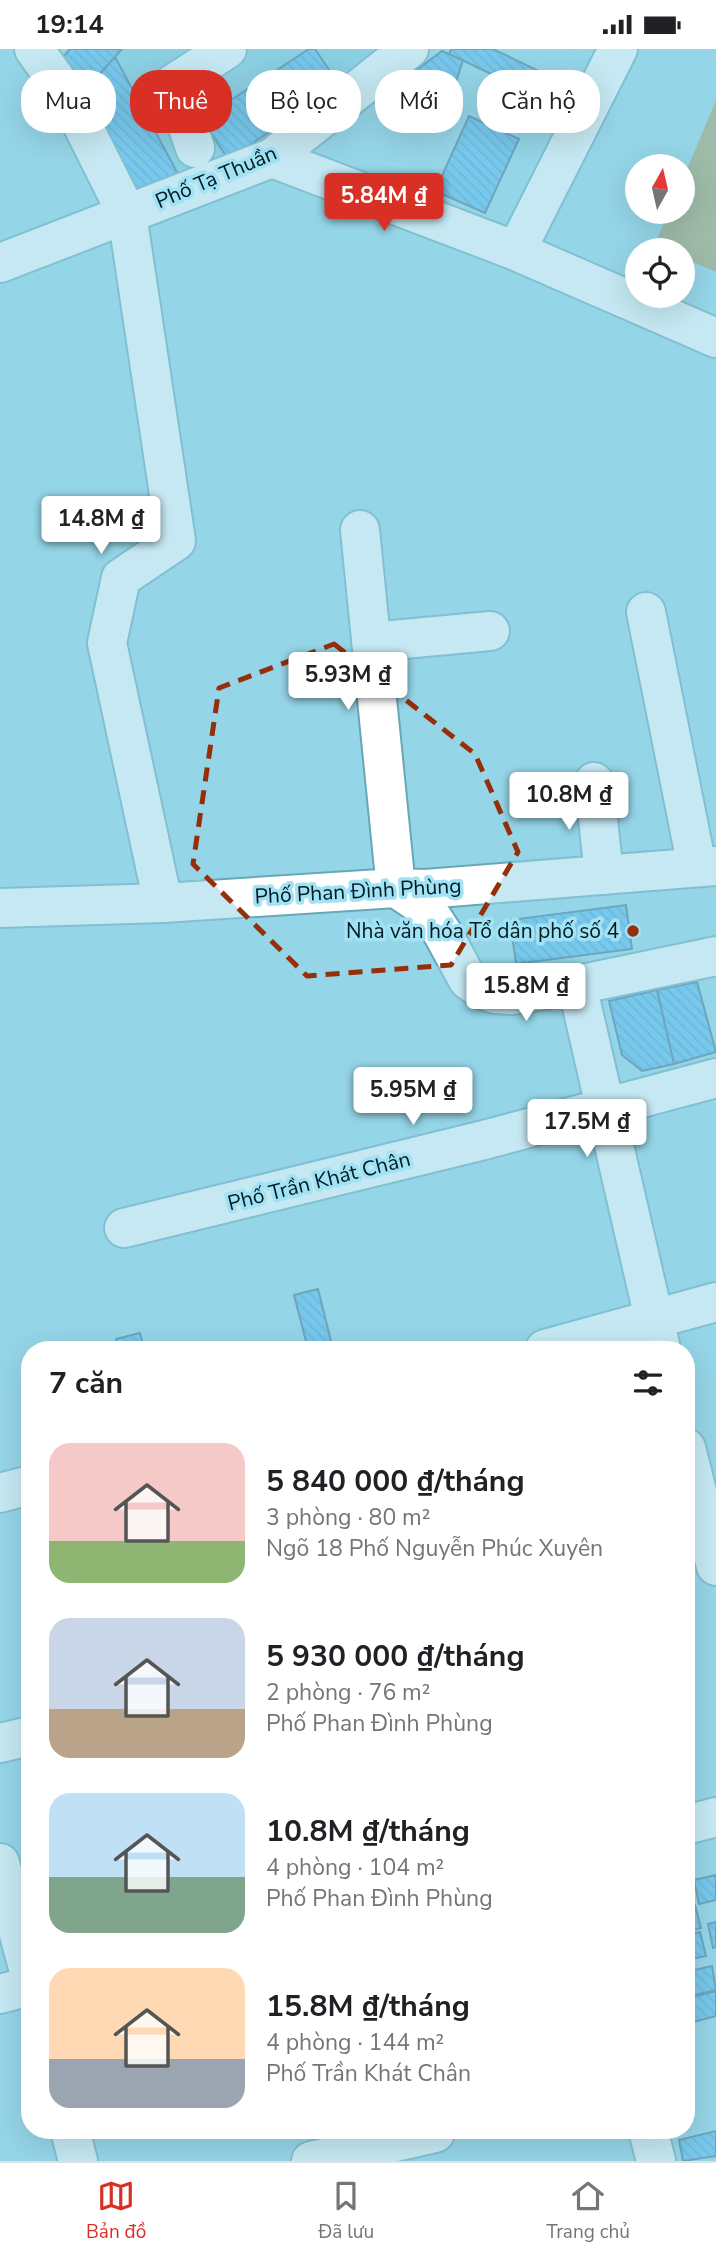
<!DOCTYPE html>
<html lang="vi">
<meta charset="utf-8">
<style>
body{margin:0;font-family:"Nunito Sans",sans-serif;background:#f6f6f6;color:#202124;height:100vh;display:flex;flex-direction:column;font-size:26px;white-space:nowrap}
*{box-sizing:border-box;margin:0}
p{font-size:23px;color:#757577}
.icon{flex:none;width:38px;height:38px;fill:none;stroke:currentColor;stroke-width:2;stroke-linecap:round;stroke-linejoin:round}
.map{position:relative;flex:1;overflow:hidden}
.drawer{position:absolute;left:21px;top:1292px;width:674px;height:798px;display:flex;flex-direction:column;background:#fff;border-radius:28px;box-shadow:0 7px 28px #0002}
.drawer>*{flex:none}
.banner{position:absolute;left:21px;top:21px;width:676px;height:63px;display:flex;gap:14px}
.needle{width:46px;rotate:8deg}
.buttons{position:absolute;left:625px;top:105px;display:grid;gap:14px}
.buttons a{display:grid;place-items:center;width:70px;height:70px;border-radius:50%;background:#fff;box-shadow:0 7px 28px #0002;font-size:35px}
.price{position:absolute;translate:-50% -60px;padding:0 16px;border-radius:7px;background:#fff;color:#222;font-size:23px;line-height:46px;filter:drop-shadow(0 2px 4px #0008)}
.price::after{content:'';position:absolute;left:50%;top:42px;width:21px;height:16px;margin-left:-10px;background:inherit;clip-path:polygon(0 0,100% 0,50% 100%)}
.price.on{background:#d93025;color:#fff}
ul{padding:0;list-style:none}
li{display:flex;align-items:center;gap:21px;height:175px;padding:0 28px}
li span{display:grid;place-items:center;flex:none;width:196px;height:140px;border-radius:21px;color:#555}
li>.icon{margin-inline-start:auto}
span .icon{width:84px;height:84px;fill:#fffc;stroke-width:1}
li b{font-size:30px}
h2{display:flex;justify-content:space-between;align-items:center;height:84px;padding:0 28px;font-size:30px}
.tag{padding:0 24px;border-radius:28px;background:#fff;box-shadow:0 7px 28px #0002;font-size:24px;line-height:63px}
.tag.on{background:#d93025;color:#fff}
.status{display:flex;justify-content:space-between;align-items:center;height:49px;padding:0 35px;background:#fff;direction:ltr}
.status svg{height:19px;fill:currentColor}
.dock{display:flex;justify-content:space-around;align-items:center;height:98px;border-top:2px solid #e0e0e0;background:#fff;font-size:19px;color:#757577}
.dock a{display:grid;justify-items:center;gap:4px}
.dock .on{color:#d93025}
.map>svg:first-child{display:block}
.built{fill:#7ec8dc}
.pitch{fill:#a99c5d}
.building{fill:url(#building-back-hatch);stroke:#3c6b89;stroke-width:2}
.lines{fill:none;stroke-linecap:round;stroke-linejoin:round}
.minor-casing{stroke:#68a7b8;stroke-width:42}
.minor{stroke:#fff;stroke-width:38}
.marked{fill:none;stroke:#962f09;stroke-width:5;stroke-dasharray:14 9;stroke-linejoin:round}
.poi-dot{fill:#962f09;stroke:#a2e2f5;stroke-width:2.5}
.labels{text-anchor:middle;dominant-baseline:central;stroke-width:7;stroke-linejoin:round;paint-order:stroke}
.street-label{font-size:21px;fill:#021c23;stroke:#a2e2f5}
.poi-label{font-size:21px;fill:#021c23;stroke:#a2e2f5;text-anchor:end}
</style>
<div class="status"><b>19:14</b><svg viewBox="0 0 49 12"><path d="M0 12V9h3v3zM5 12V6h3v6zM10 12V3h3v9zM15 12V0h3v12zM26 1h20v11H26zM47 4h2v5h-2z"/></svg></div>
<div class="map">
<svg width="716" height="2112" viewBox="0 0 716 2112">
<defs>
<pattern id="building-back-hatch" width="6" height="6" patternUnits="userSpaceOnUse" patternTransform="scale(1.75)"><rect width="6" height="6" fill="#52b8f4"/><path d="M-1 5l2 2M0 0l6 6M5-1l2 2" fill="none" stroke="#4295c5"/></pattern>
</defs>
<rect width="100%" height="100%" fill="#95d5e8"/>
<!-- built -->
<path class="built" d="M67,0h324l-77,60 -88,55 -95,40 -78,-135z"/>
<!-- pitch -->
<path class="pitch" d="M716,51v172l-33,-14 -1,-8h-18l-10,-4 15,-34h13l1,-33z"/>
<!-- building -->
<path class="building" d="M70,0h52l-35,39 -29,-25z
M309,0h6l25,37 -112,73 -26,-40z
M451,0h42l58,28 -11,20 -91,-43z
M442,2l21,9 -14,44 -52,-19z
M115,8l69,128 -43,19 -54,-116z
M469,67l50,23 -34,74 -50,-22z
M626,856l6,44 -116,15 -6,-44z
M697,933l19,70 -42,12 -17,-74z
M657,941l17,74 -32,7 -20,-16 -13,-54z
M318,1240l15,60h-25l-14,-54z
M140,1284l4,16h-25l-3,-10z
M66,1295l1,5h-21z
M716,1826v25l-17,4 -5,-24z
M695,1856l6,23 -15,4v-25z
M716,1873v25l-3,1 -5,-24z
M700,1883l6,24 -20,4v-25z
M712,1917l4,24 -30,7v-25z
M716,1942v25l-30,8v-25z
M716,2082v25l-33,5 -4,-21z"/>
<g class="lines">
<!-- minor casing -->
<g class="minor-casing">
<path id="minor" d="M34,0l35,49 58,116 49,327 -55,37 -14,65 56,260
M618,0l-102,202 200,87
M195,99l-22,-64 54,-35
M272,109l244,93
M0,214l272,-105 137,-109
M360,481l36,358 21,14 13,12 13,20 25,46 13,9 14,5 17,1 65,-10 139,-29
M646,563l51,255
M371,593l119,-11
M594,733l10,93
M0,859l163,-5 233,-15 29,1 291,-23
M577,936l84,364
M124,1179l360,-88 232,-62
M545,1300l171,-47
M686,1399l30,118
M0,1444l30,-8
M0,1694l30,-7
M686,1776l30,-8
M0,1814l30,112
M0,1945l30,-8
M70,2081l8,31
M648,2081l8,31
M311,2112l124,-28"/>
</g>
<!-- minor -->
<use href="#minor" class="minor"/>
</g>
<!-- marked area -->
<path d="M0 0H716V2112H0ZM334,595l141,110 43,98 -67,113 -144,11 -114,-112 26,-176z" fill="#95d5e8" fill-opacity=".55" fill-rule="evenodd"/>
<path class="marked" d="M334,595l141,110 43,98 -67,113 -144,11 -114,-112 26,-176z"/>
<!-- markers -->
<circle class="poi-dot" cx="633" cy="882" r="7"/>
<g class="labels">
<!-- street labels -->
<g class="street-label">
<text transform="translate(216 128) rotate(-23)">Phố Tạ Thuần</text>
<text transform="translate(358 842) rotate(-3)">Phố Phan Đình Phùng</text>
<text transform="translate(319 1132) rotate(-14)">Phố Trần Khát Chân</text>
</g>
<!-- poi labels -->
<g class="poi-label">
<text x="619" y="882">Nhà văn hóa Tổ dân phố số 4</text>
</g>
</g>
</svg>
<div class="buttons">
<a><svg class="needle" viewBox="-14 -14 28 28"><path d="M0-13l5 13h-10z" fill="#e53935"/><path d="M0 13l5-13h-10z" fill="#757577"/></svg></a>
<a><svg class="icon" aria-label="locate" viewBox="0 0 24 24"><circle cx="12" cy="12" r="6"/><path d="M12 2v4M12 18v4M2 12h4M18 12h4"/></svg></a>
</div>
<b class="price on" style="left:384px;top:184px">5.84M ₫</b>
<b class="price" style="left:101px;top:507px">14.8M ₫</b>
<b class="price" style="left:348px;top:663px">5.93M ₫</b>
<b class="price" style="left:569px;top:783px">10.8M ₫</b>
<b class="price" style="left:526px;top:974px">15.8M ₫</b>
<b class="price" style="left:413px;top:1078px">5.95M ₫</b>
<b class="price" style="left:587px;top:1110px">17.5M ₫</b>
<div class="banner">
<a class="tag">Mua</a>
<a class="tag on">Thuê</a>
<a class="tag">Bộ lọc</a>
<a class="tag">Mới</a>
<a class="tag">Căn hộ</a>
</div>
<section class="drawer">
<h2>7 căn<svg class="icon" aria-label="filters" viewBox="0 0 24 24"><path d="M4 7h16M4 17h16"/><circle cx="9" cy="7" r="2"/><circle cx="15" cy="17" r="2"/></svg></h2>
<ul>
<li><span style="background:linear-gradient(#f6c9c9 70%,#8fb573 0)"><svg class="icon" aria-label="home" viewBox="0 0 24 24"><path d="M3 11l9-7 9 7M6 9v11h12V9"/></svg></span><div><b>5 840 000 ₫/tháng</b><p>3 phòng · 80 m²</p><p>Ngõ 18 Phố Nguyễn Phúc Xuyên</p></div></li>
<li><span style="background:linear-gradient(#c9d6e8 65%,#b9a48a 0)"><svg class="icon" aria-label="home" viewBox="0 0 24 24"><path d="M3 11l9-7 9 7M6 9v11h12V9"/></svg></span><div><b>5 930 000 ₫/tháng</b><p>2 phòng · 76 m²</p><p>Phố Phan Đình Phùng</p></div></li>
<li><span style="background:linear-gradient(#bfe0f5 60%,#7fa58c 0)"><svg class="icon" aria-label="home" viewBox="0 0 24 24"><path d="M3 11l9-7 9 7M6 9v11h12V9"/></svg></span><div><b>10.8M ₫/tháng</b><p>4 phòng · 104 m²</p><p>Phố Phan Đình Phùng</p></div></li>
<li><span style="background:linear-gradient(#ffd9b3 65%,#9aa5b1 0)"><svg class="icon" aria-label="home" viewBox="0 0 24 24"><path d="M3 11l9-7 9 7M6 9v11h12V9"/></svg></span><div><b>15.8M ₫/tháng</b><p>4 phòng · 144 m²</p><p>Phố Trần Khát Chân</p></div></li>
</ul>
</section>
</div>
<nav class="dock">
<a class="on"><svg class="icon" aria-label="map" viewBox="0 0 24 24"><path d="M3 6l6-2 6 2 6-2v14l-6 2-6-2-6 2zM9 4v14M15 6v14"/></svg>Bản đồ</a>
<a><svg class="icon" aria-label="saved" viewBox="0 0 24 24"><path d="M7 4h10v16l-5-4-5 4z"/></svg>Đã lưu</a>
<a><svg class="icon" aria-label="home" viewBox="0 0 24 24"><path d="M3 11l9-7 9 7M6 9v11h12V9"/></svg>Trang chủ</a>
</nav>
